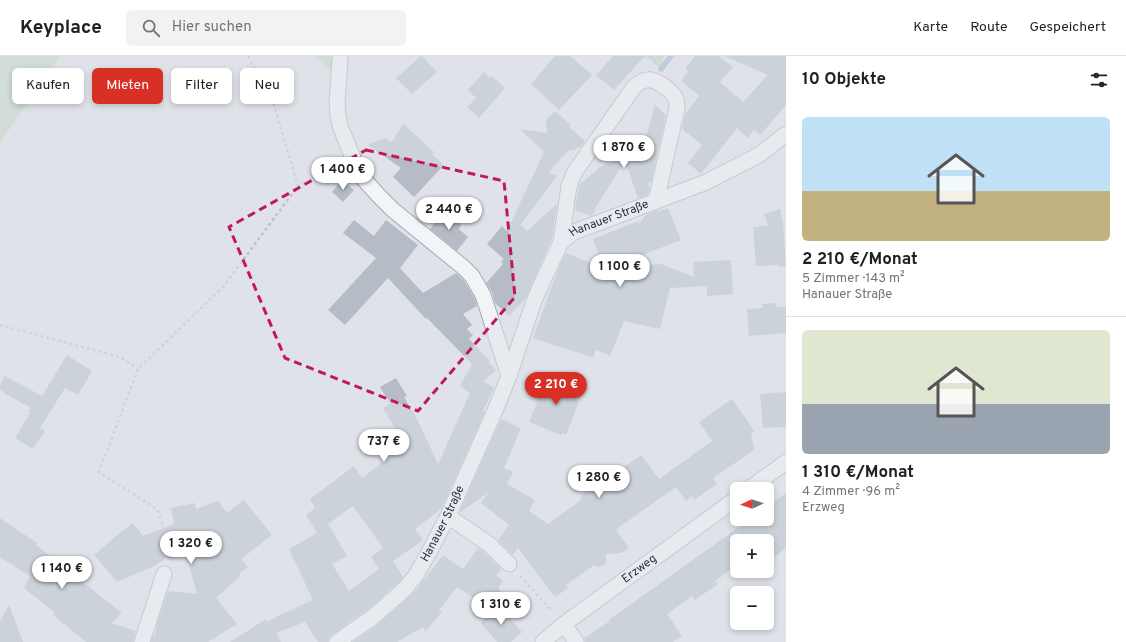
<!DOCTYPE html>
<html lang="de">
<meta charset="utf-8">
<style>
body{margin:0;font-family:Overpass,sans-serif;background:#f2f2f2;color:#202124;height:100vh;display:flex;flex-direction:column;font-size:15px;white-space:nowrap}
*{box-sizing:border-box;margin:0}
p{font-size:13px;color:#757577}
.icon{flex:none;width:22px;height:22px;fill:none;stroke:currentColor;stroke-width:2;stroke-linecap:round;stroke-linejoin:round}
.map{position:relative;flex:1;overflow:hidden}
.drawer{display:flex;flex-direction:column;background:#fff;width:340px}
.drawer>*{flex:none}
.hud{position:absolute;left:12px;top:12px;width:380px;height:36px;display:flex;gap:8px}
.needle{width:26px;rotate:266deg}
.tools{position:absolute;left:730px;top:426px;display:grid;gap:8px}
.tools a{display:grid;place-items:center;width:44px;height:44px;border-radius:6px;background:#fff;box-shadow:0 2px 6px #0003;font-size:20px}
.price{position:absolute;translate:-50% -34px;padding:0 9px;border-radius:14px;background:#fff;color:#222;font-size:13px;line-height:26px;filter:drop-shadow(0 1px 2px #0008)}
.price::after{content:'';position:absolute;left:50%;top:24px;width:12px;height:9px;margin-left:-6px;background:inherit;clip-path:polygon(0 0,100% 0,50% 100%)}
.price.selected{background:#d93025;color:#fff}
ul{padding:0;list-style:none}
li{display:grid;align-content:center;gap:8px;height:212px;padding:0 16px}
li+li{border-top:1px solid #e0e0e0}
li span{display:grid;place-items:center;height:124px;border-radius:6px;color:#555}
li>.icon{margin-inline-start:auto}
span .icon{width:72px;height:72px;fill:#fffc;stroke-width:1}
li b{font-size:17px}
h2{display:flex;justify-content:space-between;align-items:center;height:48px;padding:0 16px;font-size:17px}
.pill{padding:0 14px;border-radius:6px;background:#fff;box-shadow:0 2px 6px #0003;font-size:14px;line-height:36px}
.pill.selected{background:#d93025;color:#fff}
header{display:flex;align-items:center;gap:24px;box-sizing:border-box;height:56px;padding:0 20px;background:#fff;border-bottom:1px solid #e0e0e0}
header strong{font-size:19px}
nav{display:flex;gap:22px;margin-inline-start:auto;font-size:14px}
.search{width:280px;height:36px;background:#f2f2f2;display:flex;align-items:center;gap:10px;box-sizing:border-box;padding:0 14px;border-radius:6px;color:#757577;font-size:15px}
main{display:flex;flex:1;min-height:0}
.map>svg:first-child{display:block}
.green{fill:#c4d4c0}
.lines{fill:none;stroke-linecap:round;stroke-linejoin:round}
.stream{stroke:#98afcc;stroke-width:5.5}
.building{fill:#b6bcc6;fill-rule:evenodd}
.minor-casing{stroke:#a4aab3;stroke-width:17}
.path{stroke:#bdc1c8;stroke-width:2.5;stroke-dasharray:3 3;stroke-linecap:butt}
.minor{stroke:#f2f4f7;stroke-width:15}
.marked{fill:none;stroke:#c2185b;stroke-width:3;stroke-dasharray:8 5;stroke-linejoin:round}
.labels{text-anchor:middle;dominant-baseline:central;stroke-width:3.5;stroke-linejoin:round;paint-order:stroke}
.street-label{font-size:12px;fill:#273041;stroke:#eff2f7}
</style>
<header>
<strong>Keyplace</strong>
<div class="search"><svg class="icon" aria-label="search" viewBox="0 0 24 24"><circle cx="10" cy="10" r="6"/><path d="M15 15l6 6"/></svg>Hier suchen</div>
<nav><a>Karte</a><a>Route</a><a>Gespeichert</a></nav>
</header>
<main>
<div class="map">
<svg width="786" height="586" viewBox="0 0 786 586">
<rect width="100%" height="100%" fill="#dfe3e9"/>
<!-- green -->
<path class="green" d="M0,0h60l-60,87z
M315,0h19l-2,17z
M644,0h21l-6,11z"/>
<g class="lines">
<!-- stream -->
<path class="stream" d="M661,13l10,-13"/>
</g>
<!-- building -->
<path class="building" d="M421,0h1l15,16 -25,22 -16,-16z
M555,0h15l22,19 -33,35 -28,-26z
M613,0h32l-31,34 -18,-15z
M695,0h24l14,11 -13,15 23,20 25,-27 -44,-19h62v49l-26,30 -6,-5 -6,8 -11,-10 -36,46 -13,-11 14,-18 -20,-16 3,-15 14,-18 -18,-15 7,-10 -3,-2z
M484,16l6,6 2,-2 13,12 -26,30 -12,-11 9,-9 -8,-8z
M655,49l11,10 -15,67 -3,1 2,5 -2,7 -10,3 -13,-37 -28,44 -4,10 -1,1 -17,-6 4,-25 22,-19 40,-13z
M555,55l16,14 -2,2 16,14 -4,6 -5,1 -2,2h-5l-20,22 8,4 -37,49 7,6 30,-27 -5,35 -27,60 -16,17 -14,-13 -3,-11 -6,-9 17,-19 -2,-2 3,-3 -17,-15 15,-18 5,5 37,-79 -24,-23 27,4 -1,-13z
M403,68l31,28 -2,2 12,11 -30,32 -21,-20 8,-9 -33,-23 16,-7 8,4z
M342,124l12,10 -11,12 -11,-10z
M668,152l13,32 -70,27 50,-3 33,13 -1,-15 38,-2 2,34 -26,2v-10l-37,2 -10,41 -36,-8 -14,35 -14,-6 -3,8 -34,-12v1l-26,-9 26,-71 7,-14 38,15 -11,-29 46,-18 -1,4 4,-5 2,-1v-2l3,-3 10,-4v2z
M780,153l3,13 3,44 -7,1v-2l-23,1 -3,-39 15,-1 -4,-12z
M444,155l17,14 -2,4 9,8 -11,14 -27,-22z
M354,164l20,16 12,-16 32,25 -18,23 23,25 33,-20 9,9 10,17 2,7 -14,8 9,11 -5,4 6,6 -4,4 21,22 -2,1 8,8 -12,11 10,7 -11,23 2,1 -44,97 -26,20 8,11 -30,21 10,16 -4,5 -32,28 -35,25 -3,3 -1,4h-10l-13,-20 -29,11 5,9h-51l36,-23 2,3 8,-5 37,-17 -24,-51 28,-16 -11,-18 9,-7 -5,-9 44,-33 8,12 25,-19 -1,-1 7,-6 -8,-9 13,-10 -15,-25 7,-4 -10,-17 16,-9 11,18 -3,1 13,22 21,45 32,-71 -10,-7 12,-22 -45,-46 -1,1 -38,-41 -43,47 -17,-15 48,-52 -33,-25zM353,450l30,42 -12,9 8,12 -30,22 -17,-27 15,-8 -19,-32z
M776,247l1,4h9v26l-37,3 -2,-27 16,-1 -1,-4z
M67,299l25,16 -14,24 -13,-7 -25,40 5,3 -12,18 -18,-11 15,-25 -2,-1 3,-4 -27,-15 1,-1 -5,-3v-4l5,-9 37,20z
M546,320l32,14 -1,1 5,2 -16,42 -4,-2 -1,2 -32,-13 8,-20h-1z
M786,336v35l-23,1 -3,-34z
M732,343l23,33 -4,1 3,17 -41,28 4,6 -23,16 -2,-4 -6,5 -10,-14 -58,41 -2,2 13,18 -8,5 -15,1v9l-6,4 -6,-2 -28,20 2,3 -13,9 -37,-49 -5,7 -15,-15 11,-15 -28,-22 8,-11 -28,20 -1,-1 41,-92 20,9 -17,40 9,4 -6,12 28,16 -6,11 19,13 33,-24v-4l24,-18 1,2 35,-25 18,24 53,-38 -13,-19z
M786,437v55l-19,14v-21h-30v24l-22,16 3,3 -23,16 -3,-4 -25,18 15,22 -9,6h-88l-1,-4 26,-17 -1,-1 141,-101h17v-12z
M244,444l28,35 -31,24 7,8 -9,7 1,2 -24,22 21,26 -29,18h-57l2,-6 2,1 2,-13 11,-33 29,3 -11,-40 -17,6 1,-6 -8,7 -10,6 -35,15 -23,-27 22,-19 17,-13 10,13 31,-12 -3,-16 24,-5 1,6 22,-8 9,12z
M0,462l37,25 -1,2 86,68 -11,10 25,8 -3,11h-47l-33,-27 2,-2 -31,-25 6,-12 -30,-19z
M478,492l6,4 17,17 -5,7 7,4 -5,9 3,2 -11,17 -33,-21 -18,23 3,2 -16,19 -3,-4 -26,15h-44l26,-18 35,-32v1l29,-38 20,14z
M498,548l24,28 -11,10h-14l-16,-19z
M9,549l14,37h-23v-21z"/>
<g class="lines">
<!-- minor casing -->
<g class="minor-casing">
<g id="minor">
<path d="M340,4l-3,44 1,12 2,10 13,32 8,18 17,19 15,15 70,57 9,9 11,19 26,81"/>
<path d="M561,186l8,-56 5,-13 60,-86c4,-4 11,-8 17,-7 8,1 22,12 25,19 1,3 1,6 1,9l-21,93"/>
<path d="M749,433l37,-27"/>
<path d="M448,460l42,29 19,19"/>
<path d="M564,568l12,18"/>
<path d="M142,586l22,-68"/>
<path id="s1" d="M337,586l36,-25 33,-29 10,-13 11,-19 21,-40 46,-103 15,-37 25,-75 12,-27 15,-32 13,-10 130,-49 55,-28 27,-21"/>
<path id="s2" d="M543,586l21,-18 173,-126"/>
</g>
</g>
<!-- path -->
<path class="path" d="M248,0l26,49 24,81
M649,0l7,5
M655,8l4,-8
M0,269l120,32 18,12
M168,503l2,-9 -12,-40 -59,-38 39,-103 85,-82 75,-101 40,-20
M520,520l33,36"/>
<!-- minor -->
<use href="#minor" class="minor"/>
</g>
<!-- marked area -->
<path d="M0 0H786V586H0ZM366,94l138,31 11,116 -97,114 -133,-53 -56,-131z" fill="#dfe3e9" fill-opacity=".55" fill-rule="evenodd"/>
<path class="marked" d="M366,94l138,31 11,116 -97,114 -133,-53 -56,-131z"/>
<g class="labels">
<!-- street labels -->
<g class="street-label">
<text stroke="none"><textPath href="#s1" startOffset="522">Hanauer Straße</textPath></text>
<text stroke="none"><textPath href="#s1" startOffset="162">Hanauer Straße</textPath></text>
<text stroke="none"><textPath href="#s2" startOffset="121">Erzweg</textPath></text>
</g>
</g>
</svg>
<div class="tools">
<a><svg class="needle" viewBox="-14 -14 28 28"><path d="M0-13l5 13h-10z" fill="#e53935"/><path d="M0 13l5-13h-10z" fill="#757577"/></svg></a>
<a>+</a>
<a>−</a>
</div>
<b class="price" style="left:624px;top:113px">1 870 €</b>
<b class="price" style="left:343px;top:135px">1 400 €</b>
<b class="price" style="left:449px;top:175px">2 440 €</b>
<b class="price" style="left:620px;top:232px">1 100 €</b>
<b class="price selected" style="left:556px;top:350px">2 210 €</b>
<b class="price" style="left:384px;top:407px">737 €</b>
<b class="price" style="left:599px;top:443px">1 280 €</b>
<b class="price" style="left:191px;top:509px">1 320 €</b>
<b class="price" style="left:62px;top:534px">1 140 €</b>
<b class="price" style="left:501px;top:570px">1 310 €</b>
<div class="hud">
<a class="pill">Kaufen</a>
<a class="pill selected">Mieten</a>
<a class="pill">Filter</a>
<a class="pill">Neu</a>
</div>
</div>
<section class="drawer">
<h2>10 Objekte<svg class="icon" aria-label="filters" viewBox="0 0 24 24"><path d="M4 7h16M4 17h16"/><circle cx="9" cy="7" r="2"/><circle cx="15" cy="17" r="2"/></svg></h2>
<ul>
<li><span style="background:linear-gradient(#bfe0f5 60%,#c2b280 0)"><svg class="icon" aria-label="home" viewBox="0 0 24 24"><path d="M3 11l9-7 9 7M6 9v11h12V9"/></svg></span><div><b>2 210 €/Monat</b><p>5 Zimmer · 143 m²</p><p>Hanauer Straße</p></div></li>
<li><span style="background:linear-gradient(#dfe7d0 60%,#9aa5b1 0)"><svg class="icon" aria-label="home" viewBox="0 0 24 24"><path d="M3 11l9-7 9 7M6 9v11h12V9"/></svg></span><div><b>1 310 €/Monat</b><p>4 Zimmer · 96 m²</p><p>Erzweg</p></div></li>
</ul>
</section>
</main>
